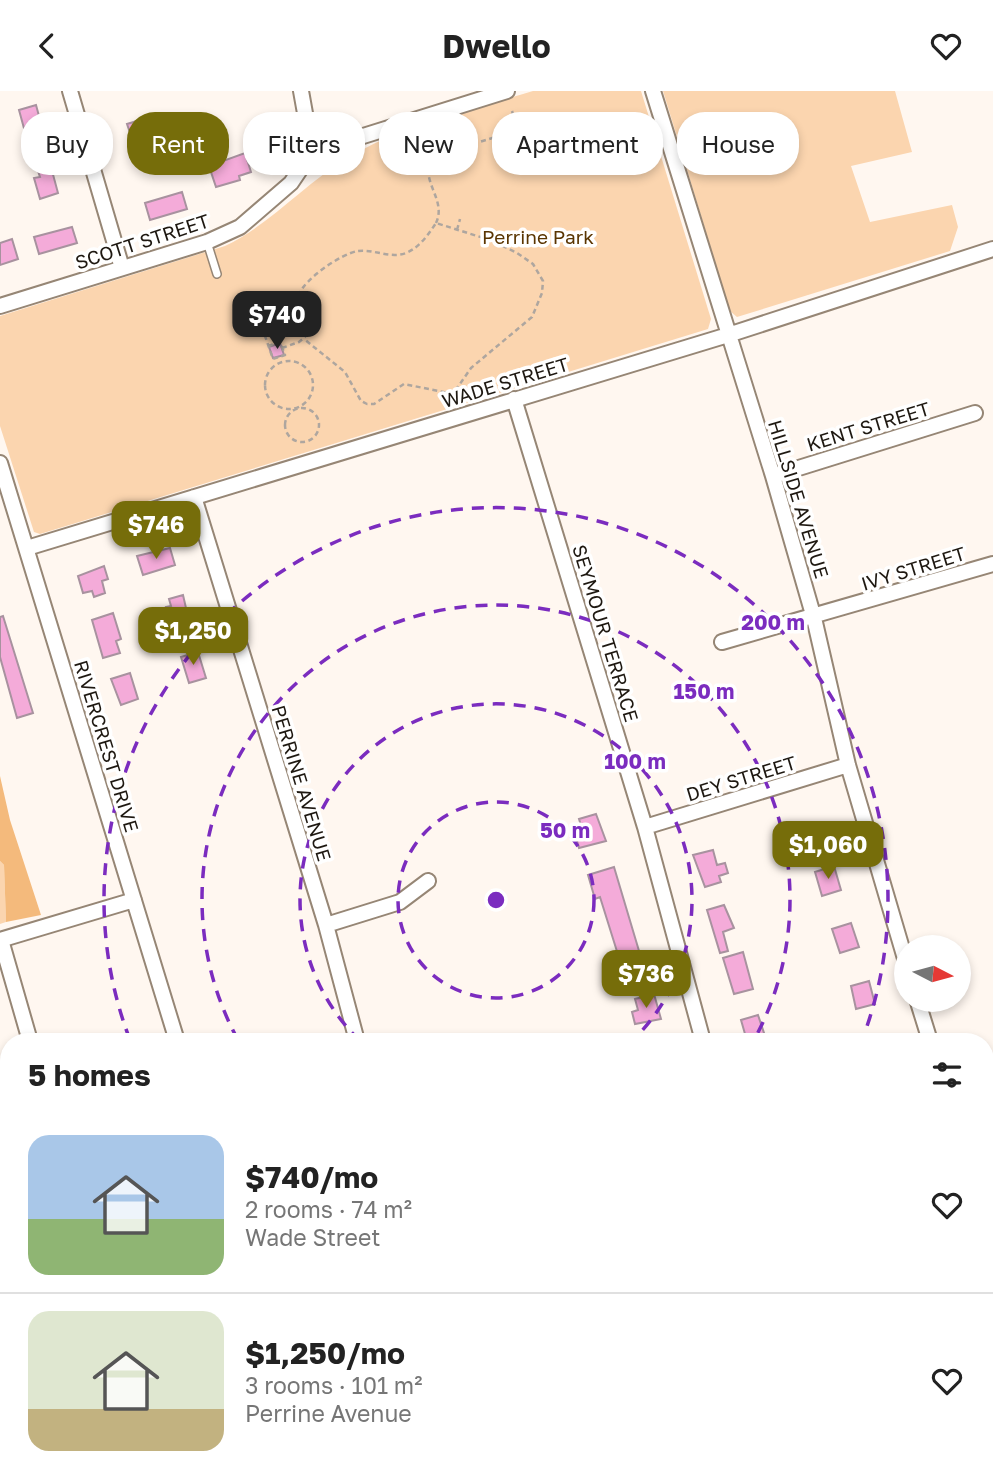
<!DOCTYPE html>
<meta charset="utf-8">
<style>
body{margin:0;font-family:"Golos Text",sans-serif;background:#f6f6f6;color:#222;height:100vh;display:flex;flex-direction:column;font-size:26px;white-space:nowrap}
*{box-sizing:border-box;margin:0}
p{font-size:23px;color:#767676}
.icon{flex:none;width:38px;height:38px;fill:none;stroke:currentColor;stroke-width:2;stroke-linecap:round;stroke-linejoin:round}
.map{position:relative;flex:1;overflow:hidden}
.sheet{position:absolute;left:0px;top:942px;width:994px;height:450px;display:flex;flex-direction:column;background:#fff;border-radius:28px 28px 0 0;box-shadow:0 4px 10px #0003}
.sheet>*{flex:none}
.banner{position:absolute;left:21px;top:21px;width:952px;height:63px;display:flex;gap:14px}
.needle{width:46px;rotate:96deg}
.buttons{position:absolute;left:894px;top:844px;display:grid;gap:14px}
.buttons a{display:grid;place-items:center;width:77px;height:77px;border-radius:50%;background:#fff;box-shadow:0 4px 10px #0003;font-size:35px}
.price{position:absolute;translate:-50% -60px;padding:0 16px;border-radius:14px;background:#766d0a;color:#fff;font-size:23px;line-height:46px;filter:drop-shadow(0 2px 4px #0008)}
.price::after{content:'';position:absolute;left:50%;top:42px;width:21px;height:16px;margin-left:-10px;background:inherit;clip-path:polygon(0 0,100% 0,50% 100%)}
.price.on{background:#222;color:#fff}
ul{padding:0;list-style:none}
li{display:flex;align-items:center;gap:21px;height:175px;padding:0 28px}
li+li{border-top:2px solid #e0e0e0}
li span{display:grid;place-items:center;flex:none;width:196px;height:140px;border-radius:21px;color:#555}
li>.icon{margin-inline-start:auto}
span .icon{width:84px;height:84px;fill:#fffc;stroke-width:1}
li b{font-size:30px}
h2{display:flex;justify-content:space-between;align-items:center;height:84px;padding:0 28px;font-size:30px}
.chip{padding:0 24px;border-radius:28px;background:#fff;box-shadow:0 4px 10px #0003;font-size:24px;line-height:63px}
.chip.on{background:#766d0a;color:#fff}
header{display:flex;justify-content:space-between;align-items:center;height:91px;padding:0 28px;background:#fff;font-size:32px;font-weight:700}
.map>svg:first-child{display:block}
.green{fill:#fbd5af}
.forest{fill:#f4ba7c}
.building{fill:#f4abd9;stroke:#a8929f;stroke-width:2}
.lines{fill:none;stroke-linecap:round;stroke-linejoin:round}
.lane-casing{stroke:#968675;stroke-width:10}
.street-casing{stroke:#968675;stroke-width:18}
.path{stroke:#aea69f;stroke-width:2.5;stroke-dasharray:5 3.5;stroke-linecap:butt}
.lane{stroke:#fff;stroke-width:7}
.street{stroke:#fff;stroke-width:14}
.ring{fill:none;stroke:#7b2cbf;stroke-width:3.5;stroke-dasharray:12 9}
.labels{text-anchor:middle;dominant-baseline:central;stroke-width:7;stroke-linejoin:round;paint-order:stroke}
.park-label{font-size:19px;fill:#5a3501;stroke:#fff}
.street-label{font-size:19px;fill:#1e1811;stroke:#fff}
.centre{fill:#7b2cbf;stroke:#fff;stroke-width:3.5}
.ring-label{font-size:21px;text-anchor:middle;font-weight:bold;fill:#7b2cbf;stroke:#fff;stroke-width:7;stroke-linejoin:round;paint-order:stroke}
</style>
<header><svg class="icon" aria-label="back" viewBox="0 0 24 24"><path d="M15 5l-7 7 7 7"/></svg>Dwello<svg class="icon" aria-label="heart" viewBox="0 0 24 24"><path d="M12 20l-8-8c-3-5 5-10 8-4 3-6 11-1 8 4z"/></svg></header>
<div class="map">
<svg width="993" height="1390" viewBox="0 0 993 1390">
<rect width="100%" height="100%" fill="#fff7f0"/>
<!-- green -->
<path class="green" d="M533,0h108l70,228 -3,10 -668,205 -6,-2 -34,-106v-110l225,-70c46,-22 78,-61 121,-87 57,-35 124,-49 187,-68z
M663,0h232l17,61 -61,14 19,56 82,-17 6,22 -8,24 -213,66 -7,-6z
M0,770l4,4 2,57 -6,2z
M0,1200l9,1v165l-9,3z"/>
<!-- forest -->
<path class="forest" d="M0,685l10,44 31,95 -35,7 -2,-57 -4,-4z"/>
<!-- building -->
<path class="building" d="M36,14l9,33 -17,5 -9,-33z
M147,27l9,33 -18,5 -11,-32z
M245,62l6,19 -12,4 1,4 -24,7 -7,-21z
M51,76l7,26 -18,6 -6,-21 6,-1 -2,-6z
M182,101l5,17 -37,11 -5,-17z
M72,136l5,16 -38,11 -5,-17z
M12,148l6,20 -18,6v-22z
M280,252l4,12 -11,3 -4,-11z
M170,457l5,17 -32,10 -6,-19z
M104,475l4,13 -6,2 3,12 -11,4 -2,-6 -9,2 -5,-17z
M183,504l6,26 -6,2 2,5 -11,3 -8,-24 5,-1 -2,-7z
M113,522l8,26 -5,2 4,12 -17,5 -11,-38z
M3,525l30,97 -16,5 -17,-61v-40z
M198,561l8,26 -17,5 -8,-26z
M130,582l8,26 -17,6 -10,-26z
M596,723l10,27 -27,7 -4,-14 8,-2 -4,-13z
M713,759l4,15 8,-2 3,10 -9,3 2,6 -16,5 -12,-32z
M834,775l7,24 -19,6 -7,-24z
M614,776l31,104 -20,6 -25,-80 -5,2 -7,-24z
M724,814l10,23 -11,4 5,19 -8,2 -13,-43z
M851,832l8,24 -19,6 -8,-24z
M743,861l10,37 -19,5 -11,-36z
M869,890l6,23 -19,5 -5,-23z
M654,903l7,25 -26,5 -3,-12 6,-2 -3,-11z
M758,924l8,24 -19,2 -6,-21z"/>
<g class="lines">
<!-- lane casing -->
<g class="lane-casing">
<path id="lane" d="M454,17l6,19
M207,151l10,32"/>
</g>
<!-- street casing -->
<g class="street-casing">
<path id="street" d="M70,0l52,177
M301,0l11,61
M653,0l120,385 41,142 34,147 58,197
M0,215l207,-64 33,-15 51,-44 21,-31 195,-61
M514,308l131,428 58,214
M0,372l177,578
M773,385l202,-63
M194,406l132,428 31,116
M27,457l701,-213 265,-86
M722,551l271,-78
M645,736l203,-62
M326,834l74,-23 28,-21
M0,849l134,-40
M1,849l29,101
M917,908l13,42
M0,1022l9,-2
M985,1098l8,-2
M985,1145l8,32
M0,1379l9,-3
M309,1382l3,8
M669,1382l5,8"/>
</g>
<!-- path -->
<path class="path" d="M512,20l6,19
M516,40l10,20
M436,132c11,-23 -16,-42 -5,-63l12,-7 79,-24
M457,139l3,-11
M268,255l12,-4 5,13 -12,4 -8,-23 4,-5
M282,257l17,-6 6,-5c3,-16 -10,-26 -6,-42 4,-15 43,-42 59,-44 16,-2 32,8 48,2 14,-6 22,-18 30,-30l57,18 24,12 16,11 10,17 -1,12 -10,24 -61,51 -18,26 -49,-10 -30,20h-7l-6,-3 -16,-29 -41,-33
M265 294a24 24 0 1 1 48 0a24 24 0 1 1-48 0Z
M285 334a17 17 0 1 1 34 0a17 17 0 1 1-34 0Z
M0,1220h9"/>
<!-- lane -->
<use href="#lane" class="lane"/>
<!-- street -->
<use href="#street" class="street"/>
</g>
<!-- distance rings -->
<g class="ring">
<circle cx="496" cy="809" r="98"/>
<path d="M360 950A196 196 0 1 1 632 950"/>
<path d="M238 949A294 294 0 1 1 754 949"/>
<path d="M130 949A392 392 0 1 1 862 949"/>
</g>
<g class="labels">
<!-- park labels -->
<g class="park-label">
<text x="538" y="145">Perrine Park</text>
</g>
<!-- street labels -->
<g class="street-label">
<text transform="translate(142 150) rotate(-18)">SCOTT STREET</text>
<text transform="translate(505 291) rotate(-17)">WADE STREET</text>
<text transform="translate(868 335) rotate(-17)">KENT STREET</text>
<text transform="translate(799 408) rotate(73)">HILLSIDE AVENUE</text>
<text transform="translate(913 477) rotate(-17)">IVY STREET</text>
<text transform="translate(606 542) rotate(73)">SEYMOUR TERRACE</text>
<text transform="translate(107 655) rotate(73)">RIVERCREST DRIVE</text>
<text transform="translate(741 687) rotate(-17)">DEY STREET</text>
<text transform="translate(302 692) rotate(73)">PERRINE AVENUE</text>
</g>
</g>
<circle cx="496" cy="809" r="10" class="centre"/>
<g class="ring-label">
<text x="773" y="539">200 m</text>
<text x="704" y="608">150 m</text>
<text x="635" y="678">100 m</text>
<text x="565" y="747">50 m</text>
</g>
</svg>
<div class="buttons">
<a><svg class="needle" viewBox="-14 -14 28 28"><path d="M0-13l5 13h-10z" fill="#e53935"/><path d="M0 13l5-13h-10z" fill="#767676"/></svg></a>
</div>
<b class="price on" style="left:277px;top:260px">$740</b>
<b class="price" style="left:156px;top:470px">$746</b>
<b class="price" style="left:193px;top:576px">$1,250</b>
<b class="price" style="left:828px;top:790px">$1,060</b>
<b class="price" style="left:646px;top:919px">$736</b>
<div class="banner">
<a class="chip">Buy</a>
<a class="chip on">Rent</a>
<a class="chip">Filters</a>
<a class="chip">New</a>
<a class="chip">Apartment</a>
<a class="chip">House</a>
</div>
<section class="sheet">
<h2>5 homes<svg class="icon" aria-label="filters" viewBox="0 0 24 24"><path d="M4 7h16M4 17h16"/><circle cx="9" cy="7" r="2"/><circle cx="15" cy="17" r="2"/></svg></h2>
<ul>
<li><span style="background:linear-gradient(#a9c7e8 60%,#8fb573 0)"><svg class="icon" aria-label="home" viewBox="0 0 24 24"><path d="M3 11l9-7 9 7M6 9v11h12V9"/></svg></span><div><b>$740/mo</b><p>2 rooms · 74 m²</p><p>Wade Street</p></div><svg class="icon" aria-label="heart" viewBox="0 0 24 24"><path d="M12 20l-8-8c-3-5 5-10 8-4 3-6 11-1 8 4z"/></svg></li>
<li><span style="background:linear-gradient(#dfe7d0 70%,#c2b280 0)"><svg class="icon" aria-label="home" viewBox="0 0 24 24"><path d="M3 11l9-7 9 7M6 9v11h12V9"/></svg></span><div><b>$1,250/mo</b><p>3 rooms · 101 m²</p><p>Perrine Avenue</p></div><svg class="icon" aria-label="heart" viewBox="0 0 24 24"><path d="M12 20l-8-8c-3-5 5-10 8-4 3-6 11-1 8 4z"/></svg></li>
</ul>
</section>
</div>
